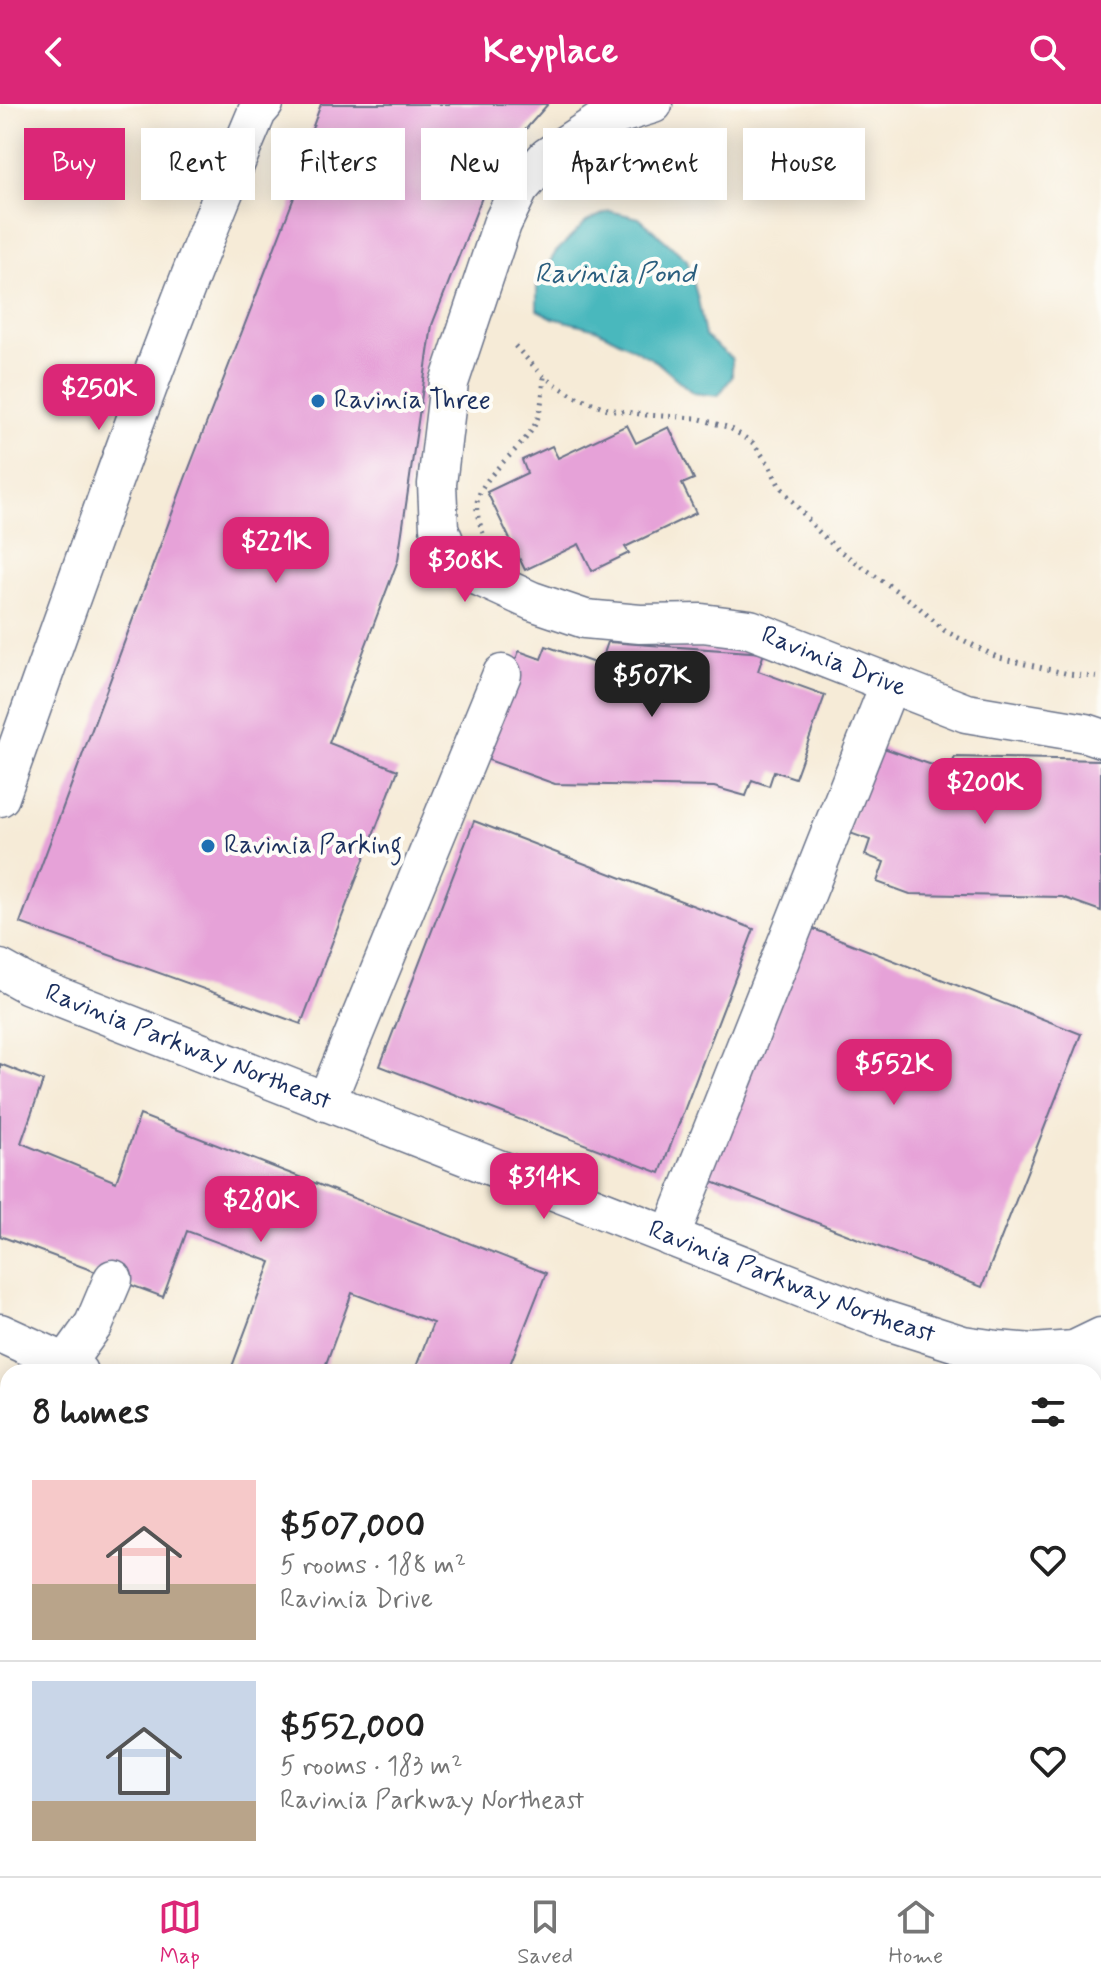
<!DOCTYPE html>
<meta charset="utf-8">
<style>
body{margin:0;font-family:Mynerve,sans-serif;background:#f2f2f2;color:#222;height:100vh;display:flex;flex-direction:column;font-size:30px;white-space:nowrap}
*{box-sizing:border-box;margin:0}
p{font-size:26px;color:#767676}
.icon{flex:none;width:44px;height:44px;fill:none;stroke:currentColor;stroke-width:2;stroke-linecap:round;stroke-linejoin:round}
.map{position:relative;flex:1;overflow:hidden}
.sheet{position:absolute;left:0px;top:1260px;width:1102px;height:512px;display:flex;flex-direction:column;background:#fff;border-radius:24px 24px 0 0;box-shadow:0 4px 20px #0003}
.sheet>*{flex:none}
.banner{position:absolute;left:24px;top:24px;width:1054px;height:72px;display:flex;gap:16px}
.price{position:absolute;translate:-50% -68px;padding:0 18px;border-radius:16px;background:#db2777;color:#fff;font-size:26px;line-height:52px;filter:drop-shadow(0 2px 4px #0008)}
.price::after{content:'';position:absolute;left:50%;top:48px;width:24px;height:18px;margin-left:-12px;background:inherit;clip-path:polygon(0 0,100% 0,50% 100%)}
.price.active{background:#222;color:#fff}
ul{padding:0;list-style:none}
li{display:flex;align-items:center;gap:24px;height:200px;padding:0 32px}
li+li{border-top:2px solid #e0e0e0}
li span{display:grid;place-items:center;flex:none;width:224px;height:160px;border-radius:0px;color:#555}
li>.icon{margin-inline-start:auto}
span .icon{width:96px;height:96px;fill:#fffc;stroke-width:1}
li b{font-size:34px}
h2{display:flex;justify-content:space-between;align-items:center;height:96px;padding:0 32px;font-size:34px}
.tag{padding:0 28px;border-radius:0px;background:#fff;box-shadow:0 4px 20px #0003;font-size:28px;line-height:72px}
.tag.active{background:#db2777;color:#fff}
header{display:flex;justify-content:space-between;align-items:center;height:104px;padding:0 32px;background:#db2777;color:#fff;font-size:36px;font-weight:700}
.menu{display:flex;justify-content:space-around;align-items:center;height:112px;border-top:2px solid #e0e0e0;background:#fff;font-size:22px;color:#767676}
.menu a{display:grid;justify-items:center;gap:4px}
.menu .active{color:#db2777}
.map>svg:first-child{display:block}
.water{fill:#48b8bd;stroke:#32748e;stroke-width:2}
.building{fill:#e6a2d8}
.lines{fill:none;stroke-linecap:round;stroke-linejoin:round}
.minor-tunnel{stroke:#cac5bf;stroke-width:38;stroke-dasharray:38 19;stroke-linecap:butt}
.minor-casing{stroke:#687188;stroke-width:41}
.major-casing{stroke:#687188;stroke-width:47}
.path{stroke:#687188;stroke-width:5;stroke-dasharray:2 6;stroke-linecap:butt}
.minor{stroke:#fff;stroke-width:38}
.major{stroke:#fff;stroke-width:44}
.poi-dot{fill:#1f6fb2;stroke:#fdfcf7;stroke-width:3}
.labels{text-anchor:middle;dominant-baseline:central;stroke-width:8;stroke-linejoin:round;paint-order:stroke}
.poi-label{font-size:26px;fill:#1b2f5e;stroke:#fdfcf7;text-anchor:start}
.street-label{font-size:26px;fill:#1b2f5e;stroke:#fdfcf7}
.water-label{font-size:28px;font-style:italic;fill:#2b5f7f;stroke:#fdfcf7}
</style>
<header><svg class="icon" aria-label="back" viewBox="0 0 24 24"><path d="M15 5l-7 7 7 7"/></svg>Keyplace<svg class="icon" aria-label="search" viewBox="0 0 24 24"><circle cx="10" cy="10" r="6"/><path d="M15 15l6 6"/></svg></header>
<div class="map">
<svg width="1101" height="1772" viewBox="0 0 1101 1772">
<rect width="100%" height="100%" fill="#fdfcf7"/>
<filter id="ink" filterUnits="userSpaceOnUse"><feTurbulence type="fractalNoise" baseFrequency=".0125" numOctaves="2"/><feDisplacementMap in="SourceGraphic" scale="16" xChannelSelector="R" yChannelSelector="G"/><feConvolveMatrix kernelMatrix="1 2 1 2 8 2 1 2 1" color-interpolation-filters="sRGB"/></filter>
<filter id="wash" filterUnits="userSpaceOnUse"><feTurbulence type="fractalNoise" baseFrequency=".006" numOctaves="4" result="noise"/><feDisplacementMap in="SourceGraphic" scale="32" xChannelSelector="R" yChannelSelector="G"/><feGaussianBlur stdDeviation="1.8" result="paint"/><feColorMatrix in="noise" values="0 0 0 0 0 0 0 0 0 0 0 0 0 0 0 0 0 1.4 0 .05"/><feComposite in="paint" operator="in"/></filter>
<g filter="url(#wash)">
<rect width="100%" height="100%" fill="#f6ebd7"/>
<!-- water -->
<path class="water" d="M609,107l30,7 48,42 11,39 7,37 27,23v18l-14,19 -25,-3 -36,-31 -34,-19 -27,-14 -43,-11 -16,-8v-28l19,-30 30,-30z"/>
<g id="blocks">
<!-- building -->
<path class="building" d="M321,0h227l-53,60 -63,161 -34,235 -69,183 69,27 -97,254 -281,-101 166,-447 121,-312 -7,-2z
M627,321l9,18 33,-16 25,52 -12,5 14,29 -71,34 4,6 -37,18 -13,-27 -54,26 -38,-78 40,-19 -5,-13 30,-14 6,12z
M608,538l156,11 -6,18 67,24 -30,83 -21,-7 -5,15 -17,-6 -6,16 -32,-9 -159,-3 -75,-27 39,-106 22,8 5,-13 54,19z
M878,642l71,25 6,-14 146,3v151l-39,-14 -152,-3 -33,-12 7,-20 -19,-7 5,-15 -23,-8z
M474,717l280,108 -94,244 -280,-107z
M806,822l275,108 -99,253 -275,-107z
M0,960l43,17 -22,62 95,39 24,-67 406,158 -39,99h-93l19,-49 -81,-30 -29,79h-93l41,-110 -84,-31 -24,66 -163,-61z
M0,1702l8,5v57h14l-4,8h-18z
M47,1764h119l-4,8h-120z
M663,1764h41l-3,8h-46z
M790,1764h74l-3,8h-75z"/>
</g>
</g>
<g filter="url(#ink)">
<use href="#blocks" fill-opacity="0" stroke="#687188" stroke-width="2"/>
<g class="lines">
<!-- minor-tunnel -->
<path class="minor-tunnel" d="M808,1764l21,8"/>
<!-- minor casing -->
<g class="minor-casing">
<g id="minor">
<path id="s1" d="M653,0l-49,15 -57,38 -28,32 -17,35 -53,159 -12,101 2,44 11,28 32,22 50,23 53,18 55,5 62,-1 48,6 216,84 120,20 15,5"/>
<path d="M0,693c82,-230 162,-461 257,-685l7,-8"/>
<path id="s2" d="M0,865l29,16 849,333 85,27 34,5 36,3 41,-3 27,-13"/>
<path d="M326,998l176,-428"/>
<path d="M670,1133l220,-554"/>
<path d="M0,1229l66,30 12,9"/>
<path d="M1074,1246l27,29"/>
<path d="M66,1259l28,-39 19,-45"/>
<path d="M0,1392l8,5"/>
<path d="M1094,1427l7,-19"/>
<path d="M0,1650l8,3"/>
<path d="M1094,1737l7,4"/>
<path d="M279,1764l20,8"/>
<path d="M452,1772l3,-8"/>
<path d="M629,1772l6,-8"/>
<path d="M762,1772l2,-8"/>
<path d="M886,1772l3,-8"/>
</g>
</g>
<!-- major casing -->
<g class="major-casing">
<path id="major" d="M1094,1685l7,-9
M1021,1772l7,-8"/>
</g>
<!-- path -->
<path class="path" d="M515,242l29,31 28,18 36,14 38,6 51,3 33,10 23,15 15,20 11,22 38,45 20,19 77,54 31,28 54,27 70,16 32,4
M485,437c-2,-10 -7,-20 -8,-30 -4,-30 39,-56 54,-80 11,-15 11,-36 13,-54"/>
<!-- minor -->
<use href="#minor" class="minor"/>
<!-- major -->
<use href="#major" class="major"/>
</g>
</g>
<!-- markers -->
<g class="poi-dot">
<circle cx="318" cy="297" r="8"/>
<circle cx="208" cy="742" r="8"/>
</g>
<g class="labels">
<!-- poi labels -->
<g class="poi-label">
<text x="334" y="297">Ravinia Three</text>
<text x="224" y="742">Ravinia Parking</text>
</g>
<!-- street labels -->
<g class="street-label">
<text stroke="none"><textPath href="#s1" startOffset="950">Ravinia Drive</textPath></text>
<text stroke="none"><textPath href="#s2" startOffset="204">Ravinia Parkway Northeast</textPath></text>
<text stroke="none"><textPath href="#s2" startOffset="852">Ravinia Parkway Northeast</textPath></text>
</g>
<!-- water labels -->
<g class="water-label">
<text x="615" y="170">Ravinia Pond</text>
</g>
</g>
</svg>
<b class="price" style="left:99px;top:328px">$250K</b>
<b class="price" style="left:276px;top:481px">$221K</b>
<b class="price" style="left:465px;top:500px">$308K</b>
<b class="price active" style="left:652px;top:615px">$507K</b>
<b class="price" style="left:985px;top:722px">$200K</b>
<b class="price" style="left:894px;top:1003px">$552K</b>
<b class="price" style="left:544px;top:1117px">$314K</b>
<b class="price" style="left:261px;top:1140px">$280K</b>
<div class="banner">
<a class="tag active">Buy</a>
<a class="tag">Rent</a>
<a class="tag">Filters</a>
<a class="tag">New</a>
<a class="tag">Apartment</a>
<a class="tag">House</a>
</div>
<section class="sheet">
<h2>8 homes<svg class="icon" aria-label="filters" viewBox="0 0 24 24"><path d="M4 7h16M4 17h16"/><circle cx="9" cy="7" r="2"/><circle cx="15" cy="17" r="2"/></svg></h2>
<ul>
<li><span style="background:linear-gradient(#f6c9c9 65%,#b9a48a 0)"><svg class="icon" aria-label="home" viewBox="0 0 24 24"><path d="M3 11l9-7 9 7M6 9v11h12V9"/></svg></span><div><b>$507,000</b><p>5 rooms · 188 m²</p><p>Ravinia Drive</p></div><svg class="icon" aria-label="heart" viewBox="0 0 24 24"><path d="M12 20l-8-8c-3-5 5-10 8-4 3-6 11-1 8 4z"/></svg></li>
<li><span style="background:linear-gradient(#c9d6e8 75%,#b9a48a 0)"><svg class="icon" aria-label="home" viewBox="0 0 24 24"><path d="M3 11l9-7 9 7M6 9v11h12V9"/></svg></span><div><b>$552,000</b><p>5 rooms · 183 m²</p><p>Ravinia Parkway Northeast</p></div><svg class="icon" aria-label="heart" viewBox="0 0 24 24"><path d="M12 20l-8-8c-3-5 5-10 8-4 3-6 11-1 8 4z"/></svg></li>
</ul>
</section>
</div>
<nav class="menu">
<a class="active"><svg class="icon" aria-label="map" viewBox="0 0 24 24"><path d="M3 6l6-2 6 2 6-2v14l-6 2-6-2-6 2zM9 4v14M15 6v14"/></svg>Map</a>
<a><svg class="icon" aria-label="saved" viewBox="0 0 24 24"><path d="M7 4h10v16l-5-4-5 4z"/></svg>Saved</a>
<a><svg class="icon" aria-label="home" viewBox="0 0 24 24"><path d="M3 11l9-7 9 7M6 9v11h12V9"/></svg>Home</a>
</nav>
